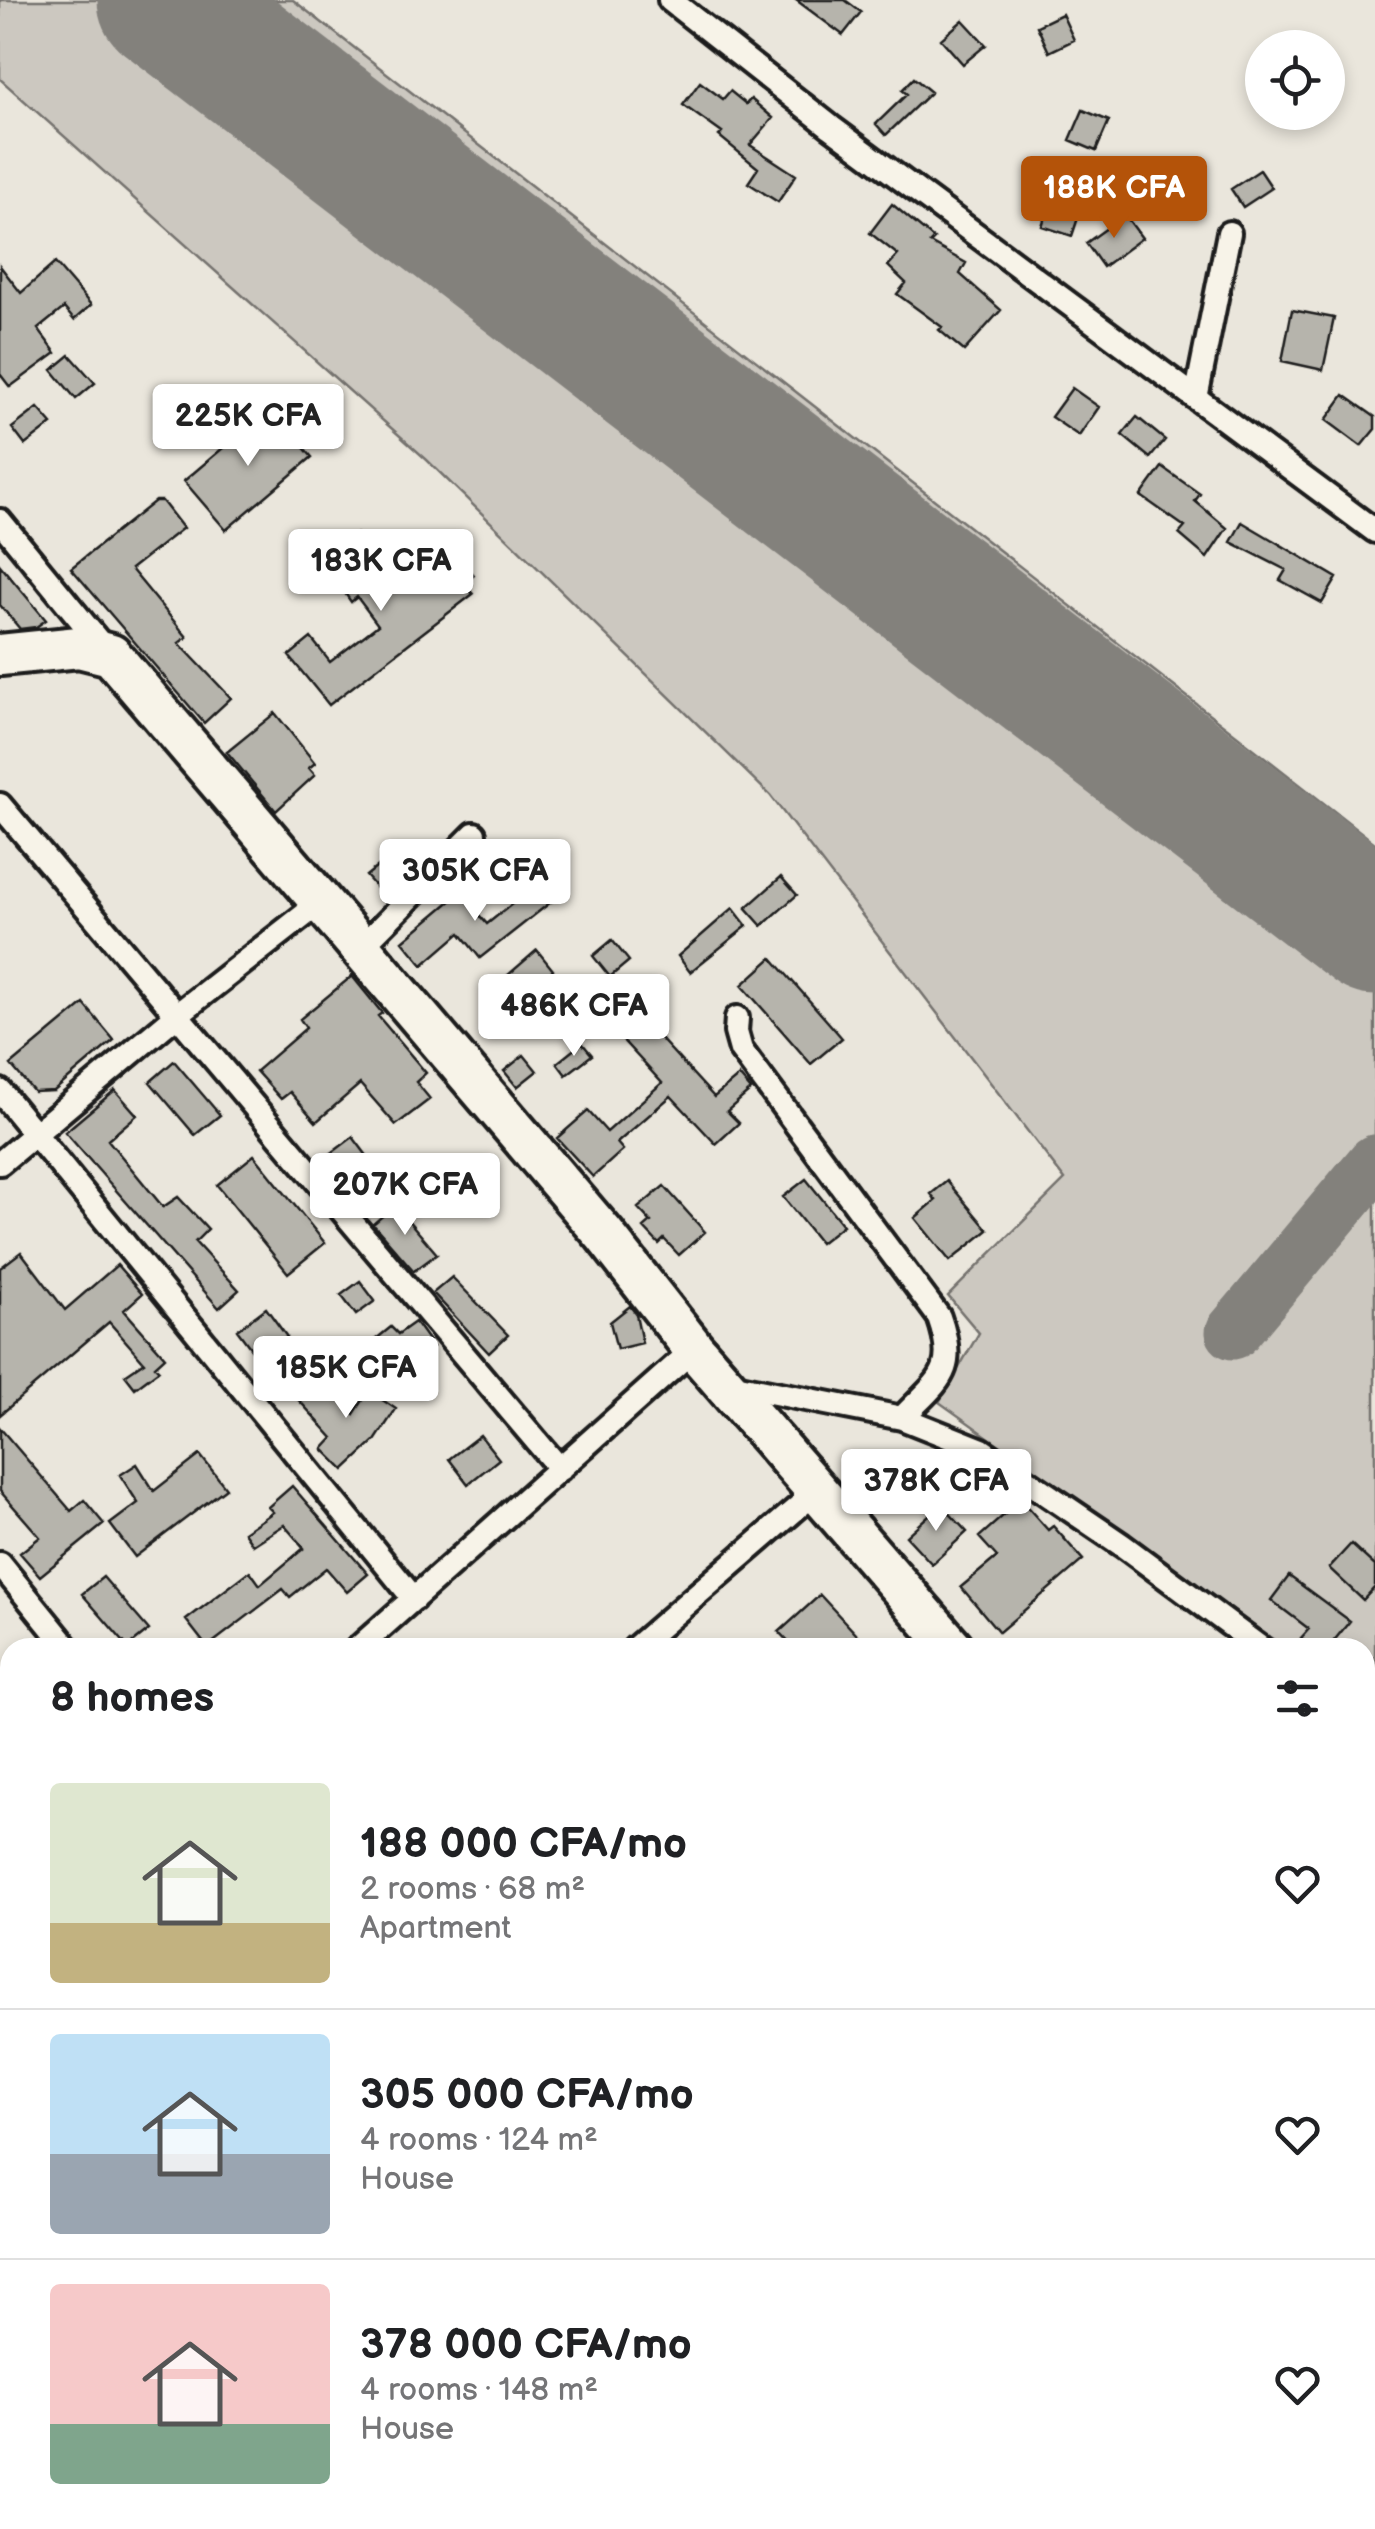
<!DOCTYPE html>
<meta charset="utf-8">
<style>
body{margin:0;font-family:"Balsamiq Sans",sans-serif;background:#f6f6f6;color:#202124;height:100vh;display:flex;flex-direction:column;font-size:38px;white-space:nowrap}
*{box-sizing:border-box;margin:0}
p{font-size:32px;color:#757577}
.icon{flex:none;width:55px;height:55px;fill:none;stroke:currentColor;stroke-width:2;stroke-linecap:round;stroke-linejoin:round}
.map{position:relative;flex:1;overflow:hidden}
.panel{position:absolute;left:0px;top:1638px;width:1375px;height:892px;display:flex;flex-direction:column;background:#fff;border-radius:30px 30px 0 0;box-shadow:0 5px 15px #0003}
.panel>*{flex:none}
.fabs{position:absolute;left:1245px;top:30px;display:grid;gap:20px}
.fabs a{display:grid;place-items:center;width:100px;height:100px;border-radius:50%;background:#fff;box-shadow:0 5px 15px #0003;font-size:50px}
.price{position:absolute;translate:-50% -85px;padding:0 22px;border-radius:10px;background:#fff;color:#222;font-size:32px;line-height:65px;filter:drop-shadow(0 2px 5px #0008)}
.price::after{content:'';position:absolute;left:50%;top:60px;width:30px;height:22px;margin-left:-15px;background:inherit;clip-path:polygon(0 0,100% 0,50% 100%)}
.price.selected{background:#b45309;color:#fff}
ul{padding:0;list-style:none}
li{display:flex;align-items:center;gap:30px;height:250px;padding:0 50px}
li+li{border-top:2px solid #e0e0e0}
li span{display:grid;place-items:center;flex:none;width:280px;height:200px;border-radius:10px;color:#555}
li>.icon{margin-inline-start:auto}
span .icon{width:120px;height:120px;fill:#fffc;stroke-width:1}
li b{font-size:42px}
h2{display:flex;justify-content:space-between;align-items:center;height:120px;padding:0 50px;font-size:42px}
.map>svg:first-child{display:block}
.green{fill:#ccc8c0;stroke:#74726e;stroke-width:2.5}
.lines{fill:none;stroke-linecap:round;stroke-linejoin:round}
.taxiway{stroke:#83817c;stroke-width:55}
.runway{stroke:#83817c;stroke-width:135}
.building{fill:#b6b4ac;stroke:#1c1c1c;stroke-width:2.5}
.street-casing{stroke:#1c1c1c;stroke-width:30}
.highway-casing{stroke:#1c1c1c;stroke-width:48}
.street{stroke:#f7f3e8;stroke-width:22}
.highway{stroke:#f7f3e8;stroke-width:40}
</style>
<div class="map">
<svg width="1375" height="2529" viewBox="0 0 1375 2529">
<rect width="100%" height="100%" fill="#eae6dc"/>
<filter id="ink" filterUnits="userSpaceOnUse"><feTurbulence type="fractalNoise" baseFrequency=".01" numOctaves="2"/><feDisplacementMap in="SourceGraphic" scale="20" xChannelSelector="R" yChannelSelector="G"/><feConvolveMatrix kernelMatrix="1 2 1 2 8 2 1 2 1" color-interpolation-filters="sRGB"/></filter>
<g filter="url(#ink)">
<!-- green -->
<path class="green" d="M0,0h293l1082,843v833l-10,9v-37l-81,-1 -345,-245 40,-69 -31,-37 117,-116 -295,-385 -343,-335 -427,-381z"/>
<g class="lines">
<!-- taxiway -->
<path class="taxiway" d="M1233,1332l142,-170"/>
<!-- runway -->
<path class="runway" d="M165,0l1210,928"/>
</g>
<!-- building -->
<path class="building" d="M796,0h49l16,12 -18,23z
M1062,14l12,26 -25,12 -12,-26z
M963,20l23,25 -23,19 -22,-25z
M914,78l17,14 -45,43 -10,-11 31,-30 -5,-4z
M700,82l23,17 7,-8 16,13 5,-5 22,19 -23,27 46,30 -18,27 -30,-19 10,-15 -39,-32 3,-3 -39,-28z
M1083,110l26,11 -13,30 -26,-11z
M1137,168l18,24 -23,17 -18,-23z
M1260,170l12,18 -29,19 -12,-18z
M1059,175l30,10 -17,51 -30,-10z
M892,204l42,35 -4,4 36,20 -6,11 41,36 -37,41 -25,-21 3,-3 -45,-33 9,-11 -18,-17 10,-11 -28,-22z
M1125,215l17,23 -39,29 -17,-24z
M55,263l36,42 -17,15 -10,-12 -26,21 18,24 -46,34 -10,-13v-108l21,27z
M1292,310l42,8 -11,52 -41,-9z
M70,355l25,28 -19,16 -24,-29z
M1072,388l27,19 -20,29 -28,-19z
M1344,395l31,22v12l-14,17 -35,-26z
M38,408l14,16 -27,21 -13,-17z
M270,408l42,49 -86,73 -42,-49z
M1137,417l28,23 -15,18 -28,-23z
M1162,467l38,27 -5,7 32,27 -20,30 -28,-24 6,-7 -44,-31z
M155,501h7l21,27 -52,41 56,68 -8,6 52,55 -27,25 -133,-155z
M1242,522l95,56 -15,25 -42,-23 6,-10 -55,-28z
M357,534l37,54 43,-36 13,15 11,-8 13,16 -10,9 9,10 -144,111 -40,-49 22,-18 19,24 48,-37 -21,-28 -6,5 -30,-44z
M0,565l46,55 -10,7 -16,2 -20,-24z
M275,713l40,50 -6,5 6,7 -39,36 -49,-59z
M387,859l15,17 -20,18 -16,-18z
M781,877l16,18 -35,31 -16,-18z
M542,880l14,18 -76,60 -20,-25 -37,32 -20,-24 57,-48 27,31z
M733,908l14,18 -57,46 -12,-16z
M612,940l17,21 -19,16 -17,-21z
M537,950l16,20 -28,24 -17,-19z
M772,958l70,80 -31,26 -69,-79z
M352,976l30,37 -4,3 48,57 -10,9 14,17 -34,26 -36,-41 -44,38 -26,-30 -9,7 -25,-28 50,-43 -6,-9z
M627,1002l87,95 25,-21 12,14 -24,21 12,12 -23,21 -45,-48 -54,47 6,7 -30,27 -36,-39 31,-27 19,21 55,-49 -56,-61z
M84,1004l30,36 -60,51 -20,1 -23,-27z
M582,1043l10,12 -26,20 -9,-12z
M524,1055l13,16 -20,16 -13,-16z
M174,1061l46,54 -25,20 -45,-53z
M115,1090l22,25 -29,25 55,67 15,-10 30,32 -13,13 44,48 -20,18 -154,-176z
M353,1137l18,24 -24,18 -18,-24z
M254,1155l71,88 -37,30 -71,-88z
M806,1179l37,46 -23,18 -37,-46z
M947,1181l41,49 -38,31 -35,-43 21,-18 -5,-6z
M664,1186l41,46 -26,23 -15,-16 -5,5 -15,-16 7,-6 -13,-14z
M395,1205l42,49 -23,17 -41,-47z
M21,1252l44,58 52,-45 25,29 -18,16 41,47 -10,9 4,4 -24,18 -10,-13 19,-13 -35,-40 -109,93v-147z
M452,1277l56,58 -19,18 -56,-60z
M360,1281l15,20 -19,14 -15,-20z
M630,1306l6,8 6,29 -25,6 -7,-27z
M266,1308l21,29 -29,21 -21,-28z
M415,1322l18,25 -16,11 5,6 -22,17 -30,-37 21,-17 7,7z
M319,1376l35,38 15,-23 27,18 -21,32 -31,29 -21,-21 10,-11 -37,-41z
M0,1428l71,83 13,-11 20,24 -64,52 -20,-23 20,-16 -40,-46z
M480,1435l19,24 -31,25 -19,-25z
M200,1455l26,33 -91,69 -25,-33 28,-21 -18,-28 17,-11 17,27z
M292,1486l76,88 -21,18 -21,-24 -36,29 -7,-8 -76,58 -21,-27 64,-49 10,14 44,-37 -20,-23 -31,20 -9,-13 29,-20 -5,-5z
M1021,1500l27,30 5,-4 30,34 -84,72 -38,-45 36,-30 -18,-20z
M941,1504l26,28 -35,32 -26,-28z
M1351,1544l24,22v21l-12,13 -34,-32z
M1289,1576l61,45 -22,27h-16l-11,-10 8,-9 -38,-29z
M103,1577l46,53 -21,17 -46,-53z
M820,1595l49,53h-75l-15,-16z"/>
<g class="lines">
<!-- street casing -->
<g class="street-casing">
<path id="street" d="M670,0l161,127 544,404
M1196,398l33,-165
M0,521l108,132
M0,805l560,664
M360,948l114,-114
M737,1018l-1,14 5,18 198,267c20,56 -1,63 -37,101
M0,1091l414,508
M0,1163l178,-149 143,-112
M729,1384l173,34 80,32 140,95 139,103
M0,1564l68,84
M358,1648l336,-299
M635,1648l183,-158
M0,1862l10,12
M0,1948l10,-9
M0,2124l10,9
M0,2345l10,11
M1365,2457l10,-2
M191,2520l3,9
M33,2529l9,-9"/>
</g>
<!-- highway casing -->
<g class="highway-casing">
<path id="highway" d="M0,655l79,-8 32,8 493,579 90,115 259,299
M1365,2125l10,11
M1365,2513l10,-32"/>
</g>
<!-- street -->
<use href="#street" class="street"/>
<!-- highway -->
<use href="#highway" class="highway"/>
</g>
</g>
</svg>
<div class="fabs">
<a><svg class="icon" aria-label="locate" viewBox="0 0 24 24"><circle cx="12" cy="12" r="6"/><path d="M12 2v4M12 18v4M2 12h4M18 12h4"/></svg></a>
</div>
<b class="price selected" style="left:1114px;top:241px">188K CFA</b>
<b class="price" style="left:248px;top:469px">225K CFA</b>
<b class="price" style="left:381px;top:614px">183K CFA</b>
<b class="price" style="left:475px;top:924px">305K CFA</b>
<b class="price" style="left:574px;top:1059px">486K CFA</b>
<b class="price" style="left:405px;top:1238px">207K CFA</b>
<b class="price" style="left:346px;top:1421px">185K CFA</b>
<b class="price" style="left:936px;top:1534px">378K CFA</b>
<section class="panel">
<h2>8 homes<svg class="icon" aria-label="filters" viewBox="0 0 24 24"><path d="M4 7h16M4 17h16"/><circle cx="9" cy="7" r="2"/><circle cx="15" cy="17" r="2"/></svg></h2>
<ul>
<li><span style="background:linear-gradient(#dfe7d0 70%,#c2b280 0)"><svg class="icon" aria-label="home" viewBox="0 0 24 24"><path d="M3 11l9-7 9 7M6 9v11h12V9"/></svg></span><div><b>188 000 CFA/mo</b><p>2 rooms · 68 m²</p><p>Apartment</p></div><svg class="icon" aria-label="heart" viewBox="0 0 24 24"><path d="M12 20l-8-8c-3-5 5-10 8-4 3-6 11-1 8 4z"/></svg></li>
<li><span style="background:linear-gradient(#bfe0f5 60%,#9aa5b1 0)"><svg class="icon" aria-label="home" viewBox="0 0 24 24"><path d="M3 11l9-7 9 7M6 9v11h12V9"/></svg></span><div><b>305 000 CFA/mo</b><p>4 rooms · 124 m²</p><p>House</p></div><svg class="icon" aria-label="heart" viewBox="0 0 24 24"><path d="M12 20l-8-8c-3-5 5-10 8-4 3-6 11-1 8 4z"/></svg></li>
<li><span style="background:linear-gradient(#f6c9c9 70%,#7fa58c 0)"><svg class="icon" aria-label="home" viewBox="0 0 24 24"><path d="M3 11l9-7 9 7M6 9v11h12V9"/></svg></span><div><b>378 000 CFA/mo</b><p>4 rooms · 148 m²</p><p>House</p></div><svg class="icon" aria-label="heart" viewBox="0 0 24 24"><path d="M12 20l-8-8c-3-5 5-10 8-4 3-6 11-1 8 4z"/></svg></li>
</ul>
</section>
</div>
